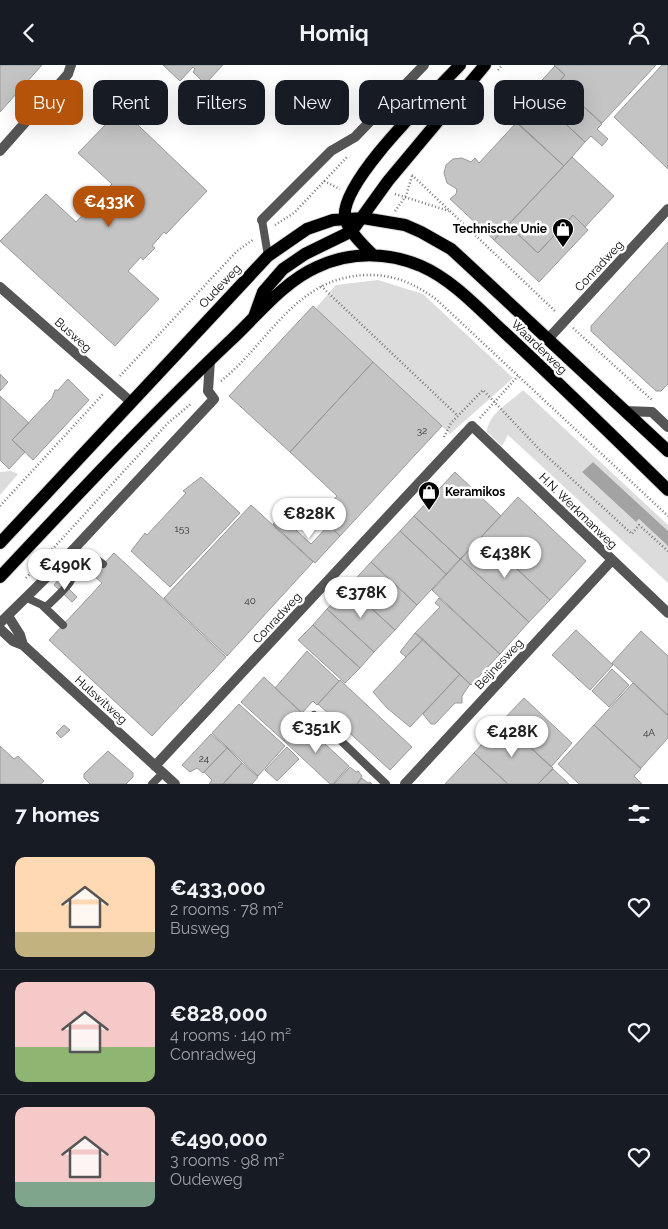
<!DOCTYPE html>
<meta charset="utf-8">
<style>
body{margin:0;font-family:Raleway,sans-serif;background:#242831;color:#f1f3f6;height:100vh;display:flex;flex-direction:column;font-size:19px;white-space:nowrap}
*{box-sizing:border-box;margin:0}
p{font-size:16px;color:#9ea1a6}
.icon{flex:none;width:28px;height:28px;fill:none;stroke:currentColor;stroke-width:2;stroke-linecap:round;stroke-linejoin:round}
.map{position:relative;height:719px;overflow:hidden}
.sheet{display:flex;flex-direction:column;background:#171b24;flex:1}
.sheet>*{flex:none}
.banner{position:absolute;left:15px;top:15px;width:639px;height:45px;display:flex;gap:10px}
.price{position:absolute;translate:-50% -42px;padding:0 11px;border-radius:18px;background:#fff;color:#222;font-size:16px;line-height:32px;filter:drop-shadow(0 1px 2px #0008)}
.price::after{content:'';position:absolute;left:50%;top:30px;width:15px;height:11px;margin-left:-8px;background:inherit;clip-path:polygon(0 0,100% 0,50% 100%)}
.price.on{background:#b45309;color:#fff}
ul{padding:0;list-style:none}
li{display:flex;align-items:center;gap:15px;height:125px;padding:0 15px}
li+li{border-top:1px solid #363941}
li span{display:grid;place-items:center;flex:none;width:140px;height:100px;border-radius:10px;color:#555}
li>.icon{margin-inline-start:auto}
span .icon{width:60px;height:60px;fill:#fffc;stroke-width:1}
li b{font-size:21px}
h2{display:flex;justify-content:space-between;align-items:center;height:60px;padding:0 15px;font-size:21px}
.pill{padding:0 18px;border-radius:10px;background:#171b24;box-shadow:0 5px 20px #0002;font-size:18px;line-height:45px}
.pill.on{background:#b45309;color:#fff}
header{display:flex;justify-content:space-between;align-items:center;height:65px;padding:0 15px;background:#171b24;font-size:22px;font-weight:700}
.map>svg:first-child{display:block}
.green{fill:#dcdcdc}
.water{fill:#a3a3a3}
.building{fill:#c4c4c4;stroke:#999}
.lines{fill:none;stroke-linecap:round;stroke-linejoin:round}
.primary-casing{stroke:#dbdbdb;stroke-width:14}
.path{stroke:#777;stroke-width:2.5;stroke-dasharray:1 2.5;stroke-linecap:butt}
.lane{stroke:#555;stroke-width:8}
.street{stroke:#555;stroke-width:10}
.primary{stroke:#000;stroke-width:12}
.labels{text-anchor:middle;dominant-baseline:central;stroke-width:5;stroke-linejoin:round;paint-order:stroke}
.number-label{font-size:10px;fill:#313131}
.poi-label{font-size:12px;font-weight:bold;fill:#000;stroke:#fff;text-anchor:end}
.street-label{font-size:12px;fill:#000;stroke:#fff}
</style>
<header><svg class="icon" aria-label="back" viewBox="0 0 24 24"><path d="M15 5l-7 7 7 7"/></svg>Homiq<svg class="icon" aria-label="person" viewBox="0 0 24 24"><circle cx="12" cy="8" r="4"/><path d="M4 21q1-7 8-7t8 7"/></svg></header>
<div class="map">
<svg width="668" height="719" viewBox="0 0 668 719">
<rect width="100%" height="100%" fill="#fff"/>
<!-- green -->
<path class="green" d="M378,215l45,14 90,84 -63,56 -135,-125 21,-24z
M523,325l145,135v6l-75,-69 -11,10 54,50 3,-3 29,27v37l-160,-148 -6,11 -15,-14c0,-18 24,-30 36,-42z
M11,406l7,3 -18,21v-23z"/>
<!-- water -->
<path class="water" d="M593,397l75,69v15l-29,-27 -3,3 -54,-50z"/>
<!-- building -->
<path class="building" d="M0,0h42l-42,47z
M163,0h60l-18,19 -12,-12 2,-3 -2,-2 -13,14z
M554,0h102l-54,58 -44,-40 7,-8z
M662,0h6v104l-54,-52z
M555,1l10,9 -7,8 44,41 -5,5 11,10 -6,7 -11,-10 -6,6 -54,-50z
M531,27l54,50 -21,24 -55,-50z
M119,42l88,84 -41,43 -2,-2 -12,14 3,2 -12,12 -2,-3 -13,14 31,28 -44,47 -115,-105 46,-47 30,28 36,-38 -34,-31 32,-33 -2,-2z
M517,57l47,44 -70,74 -44,-41 6,-5 1,-5 -10,-6 -3,-10 2,-8 7,-6 9,-1 9,4 4,-4 4,5z
M572,92l42,39 -29,31 -12,-12 -35,38 -30,-28z
M573,150l15,15 -49,52 -45,-42 14,-15 30,28z
M668,177v142l-7,7h-5l-65,-60v-5z
M313,241l60,56 -83,90 -61,-56z
M373,297l69,64 -102,110 -21,-20 18,-20 -47,-44z
M0,309l8,8 -8,9z
M68,314l21,21 -56,60 -21,-20 40,-42 3,-8h3z
M0,331l29,27 -17,17 13,12 -16,17 -9,-9z
M455,407l46,44 -41,43 -46,-43z
M201,412l39,36 -70,74 -39,-36 14,-18 2,2 39,-42 -3,-2z
M518,432l68,64 -36,39 -68,-64z
M251,440l62,57 -86,94 -63,-58z
M281,451l30,28 18,-19 11,11 -25,27 -42,-39z
M414,451l46,43 -14,15 -46,-43z
M400,466l46,43 -29,31 -46,-43z
M482,471l68,64 -21,22 -68,-63z
M114,488l112,104 -74,79 -103,-96 53,-57 -9,-8z
M461,494l68,63 -29,32 -68,-64z
M371,497l46,43 -22,25 -47,-43z
M59,514l18,18 -5,5 -18,-17z
M348,522l47,43 -21,22 -47,-43z
M439,533l61,56 -29,31 -56,-52 25,-26 -5,-4z
M327,544l47,43 -14,16 -47,-43z
M313,560l47,43 -15,15 -47,-43z
M576,565l37,35 -23,25 -38,-35z
M641,566l27,25v59l-56,-52z
M415,568l8,6 -17,18 -6,-5z
M423,574l37,35 -50,53 -23,-19 -14,-16z
M307,586l32,30 -22,24 -4,-4 -11,12 -27,-25z
M612,604l17,16 -20,22 -17,-16z
M460,609l10,10 -8,12v7h-7l-20,21h-4l-8,-10z
M264,612l42,40 -22,24 -43,-39z
M340,615l72,67 -22,23 -72,-66z
M633,618l35,33v22l-27,30 -47,-43z
M524,633l48,45 -21,24 -49,-46z
M239,639l46,42 -27,30 -46,-43z
M502,656l51,47 -15,16h-30l-34,-31z
M301,657l48,44 -16,18h-3l-46,-43z
M64,660l6,5 -9,8 -5,-5z
M594,660l47,44 -7,7 8,8h-63l-21,-20z
M211,669l16,14 -24,25 -6,-5 -7,4 -8,-7z
M0,681l14,13 4,-3 26,25 -3,3h-41z
M287,682l12,12 -22,22 -12,-11z
M227,683l15,15 -19,21h-14l3,-4 -8,-8z
M108,686l25,22v4l-7,7h-36l-6,-6v-4z
M474,688l34,31h-63z
M242,698l16,14 -6,7h-29z
M350,702l6,5 2,-1 4,5 -5,8h-23z
M553,704l16,15h-31z
M362,713l6,5 2,-1 2,2h-15z"/>
<g class="lines">
<!-- primary casing -->
<g class="primary-casing">
<path id="primary" d="M372,189c-9,-9 -24,-23 -27,-36 -6,-36 90,-126 115,-153
M254,252l9,-25 20,-23 22,-15 47,-23 36,-50 97,-116
M0,478l268,-287 39,-27 26,-9 30,-2 42,7 16,7 30,17 12,11 205,191
M0,512c75,-80 150,-160 230,-236 27,-25 53,-59 87,-74 34,-16 71,-15 104,-1 32,14 58,43 83,66 56,52 110,105 164,158"/>
</g>
<!-- path -->
<path class="path" d="M498,5l4,-5
M412,110l144,137
M324,116l16,8
M395,129l54,17
M395,146l11,-15 6,-20
M275,160l19,-12 53,-56
M321,221l137,130
M573,263l79,72
M120,311l117,-125 17,-12
M221,316c49,-39 74,-104 146,-106 26,-1 49,9 70,25l231,216
M480,353l38,-42
M444,372l7,-14 32,-33 57,60 92,84 7,-9 29,26
M0,441l104,-113
M26,513l142,-155 24,-20"/>
<!-- lane -->
<path class="lane" d="M262,155l6,36
M27,533l15,7 21,20
M45,543c8,-8 19,-17 25,-26 6,-10 10,-24 23,-25l10,7
M314,650l72,69
M152,719l11,-11"/>
<!-- street -->
<path class="street" d="M0,86l68,-77 3,-9
M262,155l69,-69 24,-14 69,-72
M0,222l130,114
M548,274l120,-130
M625,346l27,1 16,15
M8,551l12,19 3,10
M0,558l56,-55 158,-169 -6,-8 2,-31
M0,564l13,12 10,4 152,139
M155,701l317,-340 196,187
M405,719l207,-224"/>
<!-- primary -->
<use href="#primary" class="primary"/>
</g>
<!-- icons -->
<defs>
<g id="shop-pin" transform="scale(1.125)"><path d="M0 17L-7.5 6A9.5 9.5 0 1 1 7.5 6Z" fill="#000" stroke="#fff"/><path d="M-5-2.5h2.3a2.7 3.5 0 0 1 5.4 0H5L5.5 6h-11ZM-1.5-2.5h3a1.5 2.3 0 0 0-3 0Z" fill="#fff"/></g>
</defs>
<g fill-rule="evenodd">
<use href="#shop-pin" x="563" y="164"/>
<use href="#shop-pin" x="429" y="427"/>
</g>
<g class="labels">
<!-- number labels -->
<g class="number-label">
<text x="422" y="365">32</text>
<text x="182" y="463">153</text>
<text x="250" y="535">40</text>
<text x="649" y="667">4A</text>
<text x="204" y="693">24</text>
</g>
<!-- poi labels -->
<g class="poi-label">
<text x="547" y="164">Technische Unie</text>
<text x="445" y="427" text-anchor="start">Keramikos</text>
</g>
<!-- street labels -->
<g class="street-label">
<text transform="translate(599 201) rotate(-47)">Conradweg</text>
<text transform="translate(220 221) rotate(-47)">Oudeweg</text>
<text transform="translate(73 270) rotate(42)">Busweg</text>
<text transform="translate(539 282) rotate(44)">Waarderweg</text>
<text transform="translate(578 446) rotate(44)">H.N. Werkmanweg</text>
<text transform="translate(277 553) rotate(-47)">Conradweg</text>
<text transform="translate(499 599) rotate(-47)">Beijnesweg</text>
<text transform="translate(101 635) rotate(42)">Hulswitweg</text>
</g>
</g>
</svg>
<b class="price on" style="left:109px;top:163px">€433K</b>
<b class="price" style="left:309px;top:475px">€828K</b>
<b class="price" style="left:505px;top:514px">€438K</b>
<b class="price" style="left:65px;top:526px">€490K</b>
<b class="price" style="left:361px;top:554px">€378K</b>
<b class="price" style="left:316px;top:689px">€351K</b>
<b class="price" style="left:512px;top:693px">€428K</b>
<div class="banner">
<a class="pill on">Buy</a>
<a class="pill">Rent</a>
<a class="pill">Filters</a>
<a class="pill">New</a>
<a class="pill">Apartment</a>
<a class="pill">House</a>
</div>
</div>
<section class="sheet">
<h2>7 homes<svg class="icon" aria-label="filters" viewBox="0 0 24 24"><path d="M4 7h16M4 17h16"/><circle cx="9" cy="7" r="2"/><circle cx="15" cy="17" r="2"/></svg></h2>
<ul>
<li><span style="background:linear-gradient(#ffd9b3 75%,#c2b280 0)"><svg class="icon" aria-label="home" viewBox="0 0 24 24"><path d="M3 11l9-7 9 7M6 9v11h12V9"/></svg></span><div><b>€433,000</b><p>2 rooms · 78 m²</p><p>Busweg</p></div><svg class="icon" aria-label="heart" viewBox="0 0 24 24"><path d="M12 20l-8-8c-3-5 5-10 8-4 3-6 11-1 8 4z"/></svg></li>
<li><span style="background:linear-gradient(#f6c9c9 65%,#8fb573 0)"><svg class="icon" aria-label="home" viewBox="0 0 24 24"><path d="M3 11l9-7 9 7M6 9v11h12V9"/></svg></span><div><b>€828,000</b><p>4 rooms · 140 m²</p><p>Conradweg</p></div><svg class="icon" aria-label="heart" viewBox="0 0 24 24"><path d="M12 20l-8-8c-3-5 5-10 8-4 3-6 11-1 8 4z"/></svg></li>
<li><span style="background:linear-gradient(#f6c9c9 75%,#7fa58c 0)"><svg class="icon" aria-label="home" viewBox="0 0 24 24"><path d="M3 11l9-7 9 7M6 9v11h12V9"/></svg></span><div><b>€490,000</b><p>3 rooms · 98 m²</p><p>Oudeweg</p></div><svg class="icon" aria-label="heart" viewBox="0 0 24 24"><path d="M12 20l-8-8c-3-5 5-10 8-4 3-6 11-1 8 4z"/></svg></li>
</ul>
</section>
